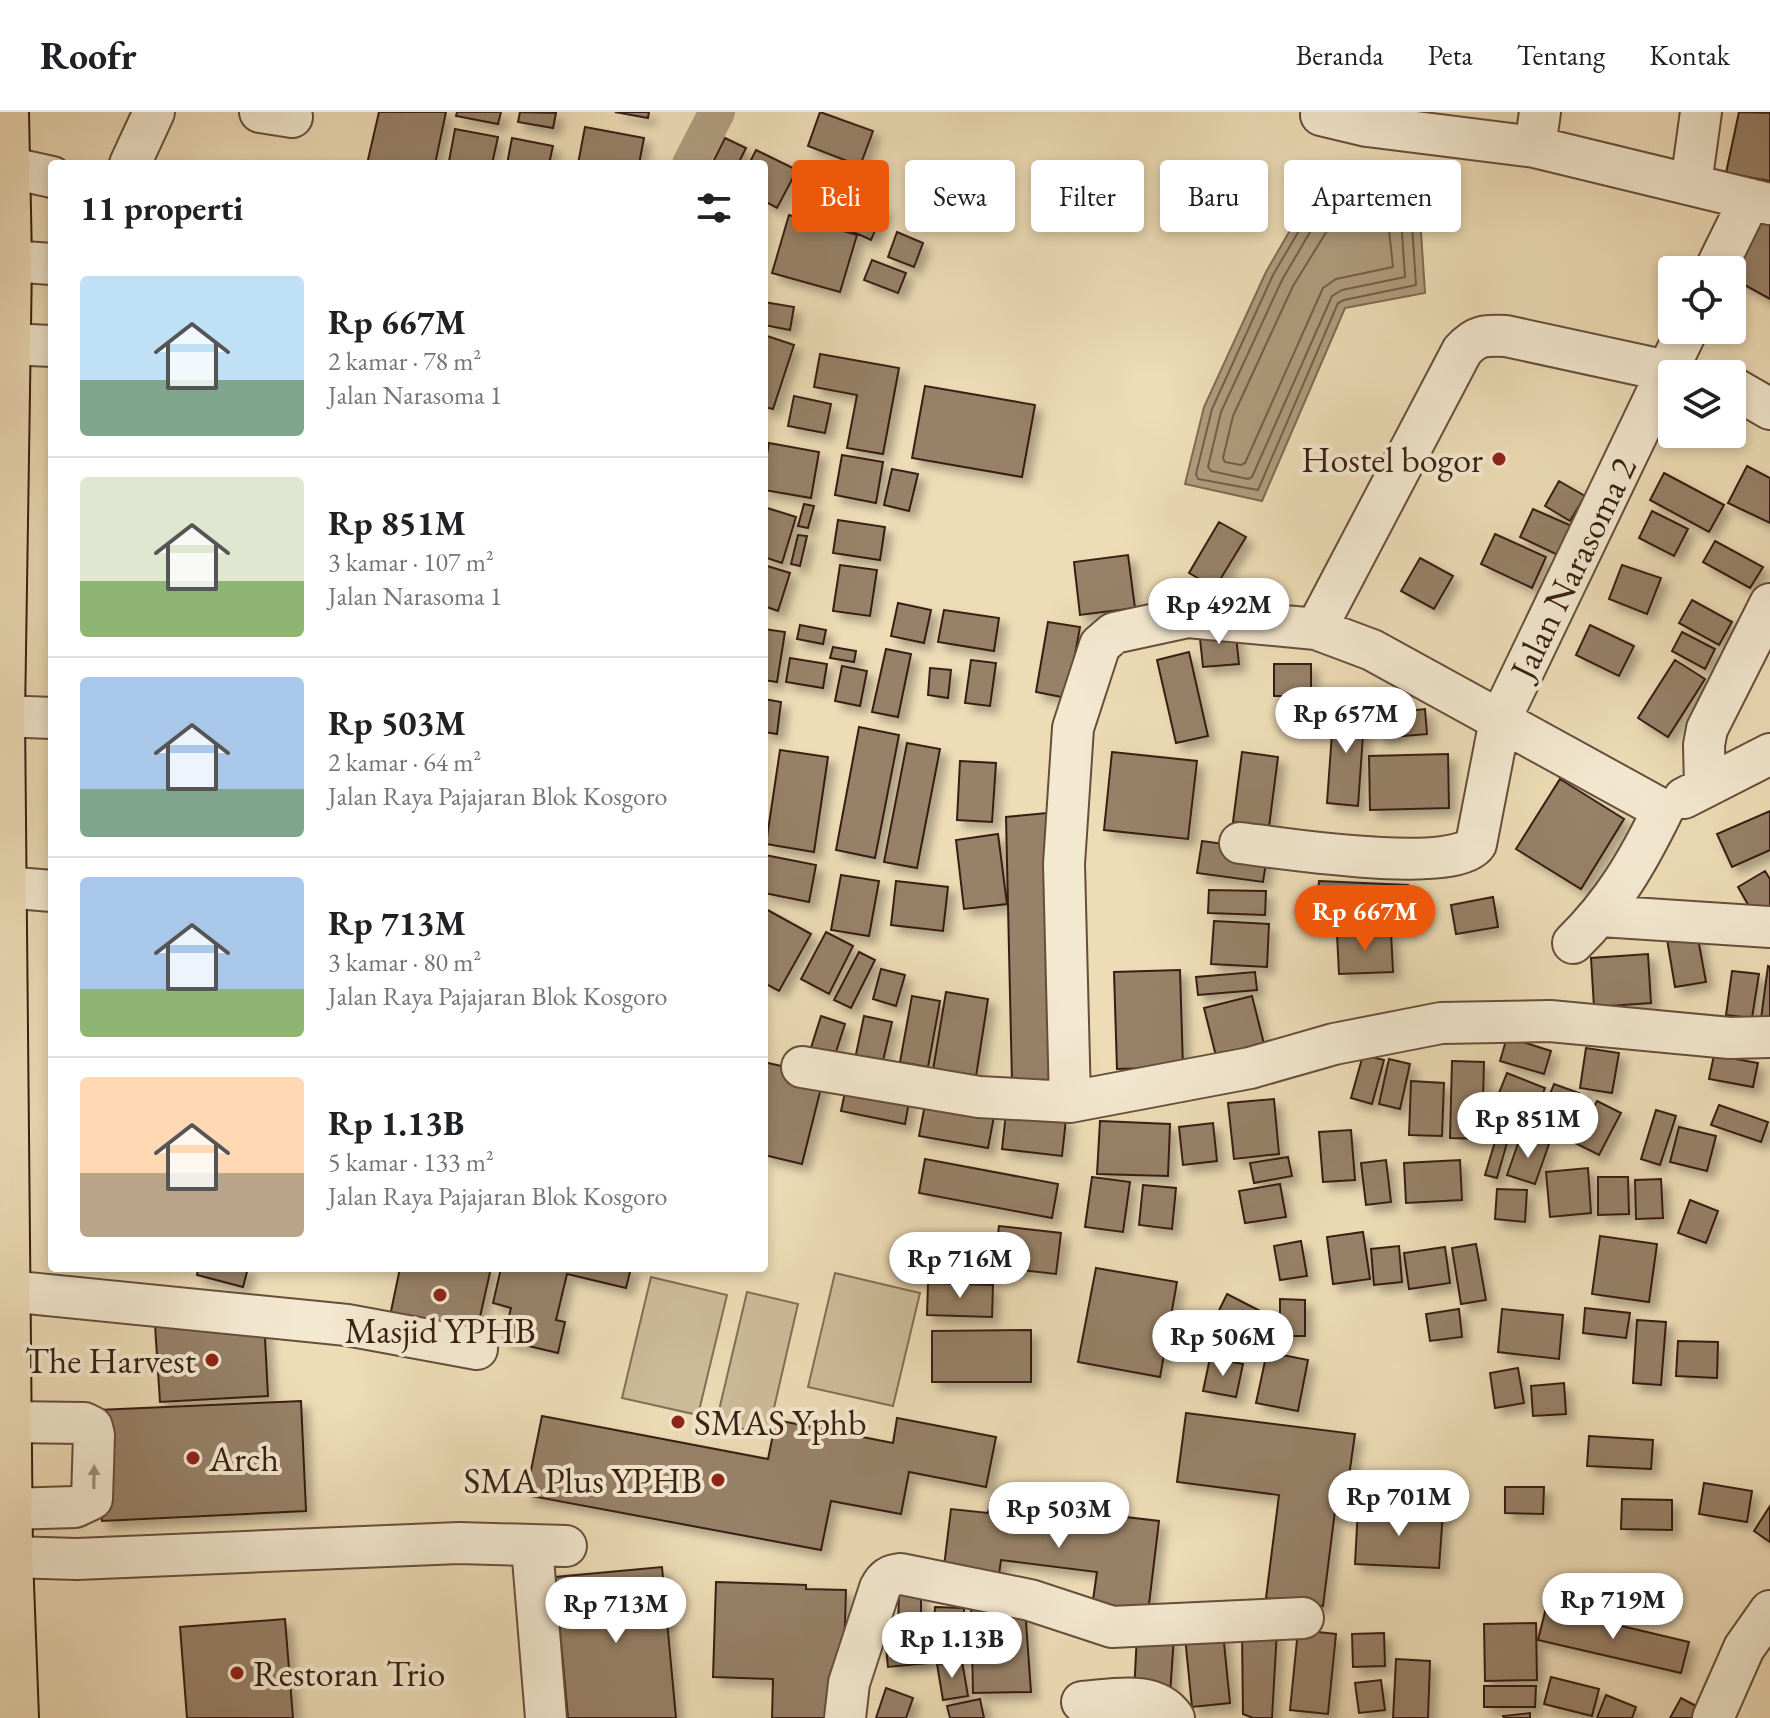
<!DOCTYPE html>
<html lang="id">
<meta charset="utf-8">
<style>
body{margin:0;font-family:"EB Garamond",serif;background:#f6f6f6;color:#202124;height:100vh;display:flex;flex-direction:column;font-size:30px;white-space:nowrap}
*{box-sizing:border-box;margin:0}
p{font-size:26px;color:#757577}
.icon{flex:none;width:44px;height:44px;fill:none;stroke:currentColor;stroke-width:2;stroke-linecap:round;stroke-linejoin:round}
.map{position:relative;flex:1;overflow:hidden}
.panel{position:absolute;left:48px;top:48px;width:720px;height:1112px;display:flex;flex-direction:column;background:#fff;border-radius:8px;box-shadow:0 4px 12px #0003}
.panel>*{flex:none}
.hud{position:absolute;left:792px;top:48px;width:760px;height:72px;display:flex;gap:16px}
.tools{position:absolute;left:1658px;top:144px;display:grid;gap:16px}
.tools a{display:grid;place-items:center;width:88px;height:88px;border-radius:8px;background:#fff;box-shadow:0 4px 12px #0003;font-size:40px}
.price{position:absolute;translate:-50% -68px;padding:0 18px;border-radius:28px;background:#fff;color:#222;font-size:26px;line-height:52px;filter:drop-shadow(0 2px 4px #0008)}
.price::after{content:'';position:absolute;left:50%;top:48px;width:24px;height:18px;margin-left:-12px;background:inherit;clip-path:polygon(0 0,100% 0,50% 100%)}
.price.current{background:#ea580c;color:#fff}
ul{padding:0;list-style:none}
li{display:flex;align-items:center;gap:24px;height:200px;padding:0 32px}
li+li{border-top:2px solid #e0e0e0}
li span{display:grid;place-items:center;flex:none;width:224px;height:160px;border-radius:8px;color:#555}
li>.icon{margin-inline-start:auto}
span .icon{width:96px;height:96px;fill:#fffc;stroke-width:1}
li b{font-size:34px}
h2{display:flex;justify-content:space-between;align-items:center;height:96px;padding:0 32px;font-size:34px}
.pill{padding:0 28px;border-radius:8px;background:#fff;box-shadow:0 4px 12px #0003;font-size:28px;line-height:72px}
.pill.current{background:#ea580c;color:#fff}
header{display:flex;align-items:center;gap:48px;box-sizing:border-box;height:112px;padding:0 40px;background:#fff;border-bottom:2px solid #e0e0e0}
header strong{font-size:38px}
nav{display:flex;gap:44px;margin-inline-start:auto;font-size:28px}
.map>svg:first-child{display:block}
.green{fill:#cebc9a;stroke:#846e56;stroke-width:2}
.water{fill:#b09c7e;stroke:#806a53;stroke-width:2}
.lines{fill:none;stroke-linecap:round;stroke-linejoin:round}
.shore{stroke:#745e48;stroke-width:2}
.canal{stroke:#b09c7e;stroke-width:36}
.building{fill:#978167;stroke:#391f12;stroke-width:2;filter:url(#shadow)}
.minor-casing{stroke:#664e3b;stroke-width:44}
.highway-casing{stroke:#391f12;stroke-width:48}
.minor{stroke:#f3e8d0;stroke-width:40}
.highway{stroke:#eddcb6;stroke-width:44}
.oneway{fill:#9f8e7a}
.poi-dot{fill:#8f2418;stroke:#f3e8d0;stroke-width:3}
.labels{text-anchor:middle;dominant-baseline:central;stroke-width:8;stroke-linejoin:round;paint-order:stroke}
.poi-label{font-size:36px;fill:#391f12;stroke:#f3e8d0;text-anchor:end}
.street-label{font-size:36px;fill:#391f12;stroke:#f3e8d0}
</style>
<header>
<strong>Roofr</strong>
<nav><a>Beranda</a><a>Peta</a><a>Tentang</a><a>Kontak</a></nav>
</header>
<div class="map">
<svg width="1770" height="1606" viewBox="0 0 1770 1606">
<defs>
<filter id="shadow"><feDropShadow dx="7" dy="7" stdDeviation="4" flood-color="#0004"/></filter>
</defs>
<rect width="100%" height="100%" fill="#eddcb6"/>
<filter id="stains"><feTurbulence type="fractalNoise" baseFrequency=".0025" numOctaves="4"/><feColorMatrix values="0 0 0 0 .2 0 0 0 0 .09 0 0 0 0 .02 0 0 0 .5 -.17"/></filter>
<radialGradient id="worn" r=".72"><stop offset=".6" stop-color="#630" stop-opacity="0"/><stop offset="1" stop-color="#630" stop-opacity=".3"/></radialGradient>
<!-- green -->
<path class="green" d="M835,1161l85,20 -27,113 -85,-19z
M651,1165l76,18 -29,120 -76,-17z
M747,1180l51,12 -30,130 -52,-11z"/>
<!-- water -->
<path class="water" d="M1311,82l108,8 6,91 -80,15 -83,193 -77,-17 19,-77 62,-135z"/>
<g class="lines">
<!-- shore -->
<path class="shore" d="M1318,91l93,7 5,75 -72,15 -6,3 -80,187 -60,-11 -2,-5 16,-65 61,-134 41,-70z
M1324,101l77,6 4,58 -63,13 -10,6 -80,181 -4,2 -37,-8 -3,-4 13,-55 61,-132 38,-65z
M1330,114l59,4 4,37 -57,12 -13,9 -78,175 -4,2 -16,-3 -2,-4 10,-42 60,-130z"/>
<!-- canal -->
<path class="canal" d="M690,52l27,-52"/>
</g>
<!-- building -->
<path class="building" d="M379,0h67l-11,52h-68z
M457,0h44l-3,12 -42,-8z
M520,0l36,1 -3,15 -35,-6z
M615,0h34l-1,6z
M820,0l53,19 -13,35 -52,-20z
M1739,0l31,1v68l-44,-8z
M585,15l59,11 -5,26h-61z
M455,17l43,8 -6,27 -43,-3z
M512,26l41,8 -4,18h-42z
M725,26l21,10 -8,16h-26z
M756,38l41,20 -20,38 -13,-7v-37h-15z
M814,54l33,12 -15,40 -33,-12z
M851,82l34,14 -14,32 -33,-15z
M1753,96l17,9v82l-38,-21z
M789,103l68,20 -17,57 -68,-19z
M897,120l26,11 -9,24 -26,-10z
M872,148l34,13 -8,20 -34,-13z
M764,190l30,5 -4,23 -26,-5z
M764,223l30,10 -21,64 -9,-2z
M820,242l79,14 -16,86 -36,-6 10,-53 -43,-8z
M925,274l110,19 -13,72 -110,-19z
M794,284l37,8 -6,29 -37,-7z
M769,331l50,9 -8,46 -47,-8v-20z
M842,343l41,7 -7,41 -41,-8z
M1747,354l23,12v45l-42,-20z
M892,357l26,5 -9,37 -25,-6z
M1664,361l60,32 -15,27 -59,-32z
M1559,369l26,15 -15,25 -25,-15z
M804,392l10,2 -6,22 -10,-2z
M764,395l32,10 -14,46 -18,-6z
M1533,397l41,18 -14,29 -40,-19z
M1652,399l36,18 -14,27 -35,-18z
M838,408l47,7 -5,33 -47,-7z
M1219,410l27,15 -31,51 -26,-15z
M1495,422l51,23 -14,31 -51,-24z
M798,423l9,1 -7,30 -9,-2z
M1715,429l48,26 -13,21 -47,-26z
M1128,443l7,53 -55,7 -6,-53z
M1420,446l33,18 -19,33 -33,-18z
M764,453l26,8 -12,38 -14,-5z
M840,453l37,5 -7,46 -37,-5z
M1622,453l39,13 -14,36 -38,-15z
M1692,488l40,22 -13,23 -40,-22z
M898,491l33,7 -7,33 -33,-7z
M944,498l55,8 -5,33 -56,-9z
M1048,510l32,5 -13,71 -31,-6z
M800,513l26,5 -3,14 -26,-5z
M1590,513l44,21 -15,30 -43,-21z
M1235,514l4,38 -36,3 -4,-38z
M764,517l21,3 -8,50 -13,-2z
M1682,520l33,17 -10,20 -33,-18z
M833,535l23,4 -2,11 -24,-4z
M886,537l25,5 -13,63 -26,-5z
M1189,540l19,84 -32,7 -19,-83z
M790,546l37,6 -4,24 -37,-6z
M971,548l25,3 -6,43 -25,-3z
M1675,548l30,19 -37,58 -30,-19z
M1274,552h37v32h-37z
M842,554l25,5 -7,35 -25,-5z
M930,556l21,2 -3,28 -20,-3z
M764,587l17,3 -4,32 -13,-2z
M1334,593l31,2 -7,99 -31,-3z
M1425,597l2,25 -47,4 -2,-24z
M859,615l40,8 -24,123 -39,-8z
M907,631l33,6 -23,119 -33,-6z
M780,638l48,7 -14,95 -48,-8z
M1112,640l85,9 -9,78 -84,-9z
M1242,640l36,5 -9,70 -36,-5z
M1448,642l1,54 -79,2 -1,-54z
M960,649l36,2 -4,59 -35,-2z
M1560,667l64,40 -43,70 -65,-40z
M1770,699v39l-38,17 -15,-33z
M1057,700l10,282 -55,-12 -6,-265z
M998,722l9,70 -43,5 -8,-69z
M1202,729l66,9 -5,32 -66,-9z
M765,743l51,10 -7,37 -45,-9z
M1765,759l5,8v36l-12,7 -20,-35z
M841,763l38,6 -10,55 -38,-6z
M896,769l52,6 -5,44 -52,-6z
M1319,769l89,4 -2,39 -90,-3z
M1209,778l57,1 -1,24 -57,-2z
M1493,785l5,30 -42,7 -5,-29z
M764,796l47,26 -32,57 -15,-8z
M1214,809l55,3 -2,43 -56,-3z
M826,820l27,14 -24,48 -28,-15z
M1391,820l2,40 -54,2 -2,-40z
M1697,821l9,49 -31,5 -8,-48z
M859,840l16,8 -24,48 -17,-8z
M1648,842l3,49 -57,4 -3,-49z
M1768,854l2,1v60l-10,-1z
M881,857l24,6 -9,31 -23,-7z
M1180,858l3,97 -66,2 -3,-97z
M1732,859l27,3 -7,44 -26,-3z
M1255,860l2,18 -59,5 -2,-18z
M946,880l42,7 -13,84 -43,-7z
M912,884l28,5 -12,66 -28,-5z
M1252,884l12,48 -48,12 -12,-48z
M821,904l24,8 -12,37 -24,-7z
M864,904l28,6 -10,43 -27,-6z
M1507,925l44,14 -7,23 -44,-13z
M1586,936l33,5 -7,40 -32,-5z
M1363,943l21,5 -12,44 -21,-6z
M1714,943l44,8 -5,24 -44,-8z
M1389,947l21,5 -10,45 -21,-5z
M1452,949l32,1 -2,77 -32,-1z
M764,950l60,14 -22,88 -38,-9z
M1507,961l38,15 -10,25 -38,-15z
M848,966l63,13 -6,33 -64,-13z
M1411,969l33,2 -2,53 -33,-1z
M1554,972l25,9 -12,33 -26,-9z
M926,987l69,12 -7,37 -69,-12z
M1274,987l5,55 -45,5 -6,-56z
M1597,989l24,12 -22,42 -24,-12z
M1719,993l49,17 -7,20 -50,-17z
M1656,998l20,6 -16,49 -19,-6z
M1006,1001l60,6 -4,37 -60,-7z
M1503,1003l11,3 -17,60 -12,-3z
M1100,1009l70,3 -2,52 -71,-2z
M1213,1011l4,38 -34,4 -4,-38z
M1679,1015l37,9 -9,35 -37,-9z
M1351,1018l4,50 -32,2 -4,-50z
M1521,1023l28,9 -14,40 -28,-9z
M1288,1045l4,19 -38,7 -4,-20z
M925,1047l133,25 -6,34 -133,-25z
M1386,1048l5,42 -25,3 -5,-42z
M1460,1048l2,40 -56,3 -2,-40z
M1588,1056l3,45 -41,4 -4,-45z
M1092,1065l38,5 -7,50 -38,-5z
M1598,1065h30l1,37 -31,1z
M1661,1067l2,39 -27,1 -1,-39z
M1280,1072l6,33 -41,6 -6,-32z
M1143,1073l33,3 -4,41 -33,-4z
M1497,1077l30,1 -2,32 -30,-3z
M1690,1088l28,11 -12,32 -28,-10z
M999,1114l62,7 -5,41 -62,-7z
M1363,1120l7,47 -37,5 -6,-47z
M1600,1124l57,8 -8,58 -57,-8z
M1301,1129l6,35 -27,4 -6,-34z
M1476,1132l10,56 -25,4 -9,-56z
M1399,1134l3,36 -28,3 -3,-36z
M1445,1135l5,36 -41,6 -5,-36z
M198,1156h50l-5,19 -46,-12z
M400,1156h91l-16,71 -86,-18z
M501,1156h130l-5,20 -59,-14 -11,46 9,2 -7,31 -55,-13 8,-32 -18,-5z
M1096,1156l81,14 -17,95 -82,-15z
M928,1171l65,2 -1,32 -65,-2z
M1227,1182l39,20 -63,29z
M1280,1187l25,1v36h-25z
M1585,1196l45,5 -4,25 -43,-5z
M1459,1197l3,28 -32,4 -4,-27z
M1502,1197l61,6 -4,44 -61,-7z
M264,1207l4,77 -108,6 -5,-77z
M1637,1208l29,2 -5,63 -28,-2z
M1031,1218v52h-99v-51z
M1678,1229l40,1 -1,36 -41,-2z
M1267,1240l41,8 -10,51 -42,-8z
M1210,1246l33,6 -7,33 -33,-6z
M1518,1256l6,35 -29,5 -5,-35z
M1564,1271l2,31 -33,2 -2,-30z
M301,1289l5,110 -204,10 -4,-111z
M1186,1301l169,21 -10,70 -9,-1 -13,103 -57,-8 13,-103 -102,-13z
M542,1304l226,43 8,-39 117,23 4,-25 99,19 -10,50 -77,-15 -8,42 -70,-13 -10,49 -295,-55z
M1589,1324l64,4 -2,29 -64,-3z
M1704,1371l48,8 -5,31 -48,-8z
M1505,1375h39l-1,27 -38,-1z
M1622,1387l50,1v30l-51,-1z
M990,1389l169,20 -12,100 -56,-7 6,-42 -96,-12 -3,22 -55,-7 8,-66 37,4z
M1770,1394v36l-16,-11z
M1358,1396l85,4 -4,56 -84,-4z
M662,1455l14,151h-108l-13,-141z
M716,1470l90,3v4l40,1 -3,97 -14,31h-57l1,-39 -60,-2z
M899,1481h22v34l-23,1z
M971,1491l54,5 6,84 -58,1z
M935,1495l29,1 -1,41h-30z
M1546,1496l143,34 -8,31 -143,-33z
M285,1507l8,99h-106l-7,-91z
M1222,1511l8,80 -38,4 -8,-80z
M1536,1511l1,57 -52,1 -1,-57z
M1277,1518l-5,88h-19l-10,-4 -1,-83z
M1298,1518l38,4 -8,80 -38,-4z
M1384,1521l1,33 -32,1 -1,-33z
M924,1522l3,29 -39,4 -3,-29z
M1137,1522l37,2 -4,59 -36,-2z
M1396,1547l34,2 -2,57h-35z
M962,1549l6,35 -25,4 -6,-36z
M1551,1565l48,12 -7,27 -48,-12z
M1381,1568l4,30 -26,3 -4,-30z
M1484,1574h52l-1,21h-51z
M886,1576l27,10 -7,20h-30z
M1606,1583l30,12 -4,11h-35z
M1681,1586l28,15 -3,5h-36z
M980,1587l4,19h-34l-3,-12z
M1530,1601v5h-26l-1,-2z"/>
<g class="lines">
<!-- minor casing -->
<g class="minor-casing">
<path id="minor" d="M260,0l32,5
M1321,3l46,11 168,21 235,57
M1535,35l5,-35
M130,52l24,-52
M7,55l45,10
M1691,72l10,-72
M9,149l43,3
M1715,158l35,-71
M7,232l45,2
M1732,275l38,22
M1316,517l146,-278c14,-16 23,-16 44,-15l175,38
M2,604l50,2
M1705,673l-1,-40 3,-16 63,-125
M1684,686l86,-44
M1240,731c41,5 215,32 236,1l24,-124 187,-390
M4,775l48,4
M1601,804l169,11
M1573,831c41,-40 65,-82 90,-133
M802,955l177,30 91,5 180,-34 84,-24 107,-21 109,-2 180,17 40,-1
M1070,990l-6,-238 9,-136 27,-83 14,-12 74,-16 128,12 56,21 291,160
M8,1179l339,34 130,24
M9,1310l75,1 8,4 2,8 -2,64 -17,8 -65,2
M532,1434l14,172
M10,1445l67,2 382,-16 107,3
M1082,1590c30,-2 72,-13 92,16
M845,1606l4,-35 31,-95c5,-10 10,-13 21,-14l129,26 82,27 191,-9
M1713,1606l31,-70 26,-37"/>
</g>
<!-- highway casing -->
<g class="highway-casing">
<path id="highway" d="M6,0l3,149 -7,455 8,841 6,161"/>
</g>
<!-- minor -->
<use href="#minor" class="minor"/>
<!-- highway -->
<use href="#highway" class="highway"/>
</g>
<!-- one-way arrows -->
<defs><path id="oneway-solid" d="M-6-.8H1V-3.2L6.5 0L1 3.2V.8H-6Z" transform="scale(2)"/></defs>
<use class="oneway" href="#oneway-solid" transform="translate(94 1365) rotate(-89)"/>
<!-- markers -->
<g class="poi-dot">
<circle cx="1499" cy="347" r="8"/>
<circle cx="440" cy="1183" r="8"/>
<circle cx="212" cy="1248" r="8"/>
<circle cx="678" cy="1310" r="8"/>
<circle cx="193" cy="1346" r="8"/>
<circle cx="718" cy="1368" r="8"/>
<circle cx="237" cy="1561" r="8"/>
</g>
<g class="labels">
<!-- poi labels -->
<g class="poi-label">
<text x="1483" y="347">Hostel bogor</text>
<text x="440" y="1218" text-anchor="middle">Masjid YPHB</text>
<text x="196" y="1248">The Harvest</text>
<text x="694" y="1310" text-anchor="start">SMAS Yphb</text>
<text x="209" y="1346" text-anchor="start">Arch</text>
<text x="702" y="1368">SMA Plus YPHB</text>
<text x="253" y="1561" text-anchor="start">Restoran Trio</text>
</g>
<!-- street labels -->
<g class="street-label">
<text transform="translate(1573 456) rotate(-64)">Jalan Narasoma 2</text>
</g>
</g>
<rect width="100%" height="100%" filter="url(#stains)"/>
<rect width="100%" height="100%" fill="url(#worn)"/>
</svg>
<div class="tools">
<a><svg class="icon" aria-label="locate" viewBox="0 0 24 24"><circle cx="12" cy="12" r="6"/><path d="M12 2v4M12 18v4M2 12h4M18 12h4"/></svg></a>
<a><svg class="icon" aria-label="layers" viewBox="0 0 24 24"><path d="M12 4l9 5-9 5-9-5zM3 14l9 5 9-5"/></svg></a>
</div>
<b class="price" style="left:1219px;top:534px">Rp 492M</b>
<b class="price" style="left:1346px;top:643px">Rp 657M</b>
<b class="price current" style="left:1365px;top:841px">Rp 667M</b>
<b class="price" style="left:1528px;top:1048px">Rp 851M</b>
<b class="price" style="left:960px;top:1188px">Rp 716M</b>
<b class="price" style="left:1223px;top:1266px">Rp 506M</b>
<b class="price" style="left:1399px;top:1426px">Rp 701M</b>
<b class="price" style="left:1059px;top:1438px">Rp 503M</b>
<b class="price" style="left:1613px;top:1529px">Rp 719M</b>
<b class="price" style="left:616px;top:1533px">Rp 713M</b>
<b class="price" style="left:952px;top:1568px">Rp 1.13B</b>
<div class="hud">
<a class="pill current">Beli</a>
<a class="pill">Sewa</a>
<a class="pill">Filter</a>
<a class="pill">Baru</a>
<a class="pill">Apartemen</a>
</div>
<section class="panel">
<h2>11 properti<svg class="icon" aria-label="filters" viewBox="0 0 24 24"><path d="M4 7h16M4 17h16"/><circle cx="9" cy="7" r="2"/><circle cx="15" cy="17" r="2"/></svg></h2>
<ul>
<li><span style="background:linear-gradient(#bfe0f5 65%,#7fa58c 0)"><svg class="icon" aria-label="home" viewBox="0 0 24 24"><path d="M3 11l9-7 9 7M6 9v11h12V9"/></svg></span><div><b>Rp 667M</b><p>2 kamar · 78 m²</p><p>Jalan Narasoma 1</p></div></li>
<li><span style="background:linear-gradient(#dfe7d0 65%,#8fb573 0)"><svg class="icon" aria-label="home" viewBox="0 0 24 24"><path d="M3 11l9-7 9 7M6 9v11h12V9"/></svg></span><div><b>Rp 851M</b><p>3 kamar · 107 m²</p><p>Jalan Narasoma 1</p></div></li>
<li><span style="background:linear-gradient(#a9c7e8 70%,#7fa58c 0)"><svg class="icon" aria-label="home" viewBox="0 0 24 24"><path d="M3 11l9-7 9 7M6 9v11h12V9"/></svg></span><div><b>Rp 503M</b><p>2 kamar · 64 m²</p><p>Jalan Raya Pajajaran Blok Kosgoro</p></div></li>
<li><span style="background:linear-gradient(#a9c7e8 70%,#8fb573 0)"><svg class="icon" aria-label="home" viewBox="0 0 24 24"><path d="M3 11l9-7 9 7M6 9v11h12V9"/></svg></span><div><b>Rp 713M</b><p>3 kamar · 80 m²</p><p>Jalan Raya Pajajaran Blok Kosgoro</p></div></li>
<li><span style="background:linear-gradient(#ffd9b3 60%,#b9a48a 0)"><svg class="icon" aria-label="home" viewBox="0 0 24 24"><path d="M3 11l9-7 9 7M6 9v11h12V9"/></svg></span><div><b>Rp 1.13B</b><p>5 kamar · 133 m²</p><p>Jalan Raya Pajajaran Blok Kosgoro</p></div></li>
</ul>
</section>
</div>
